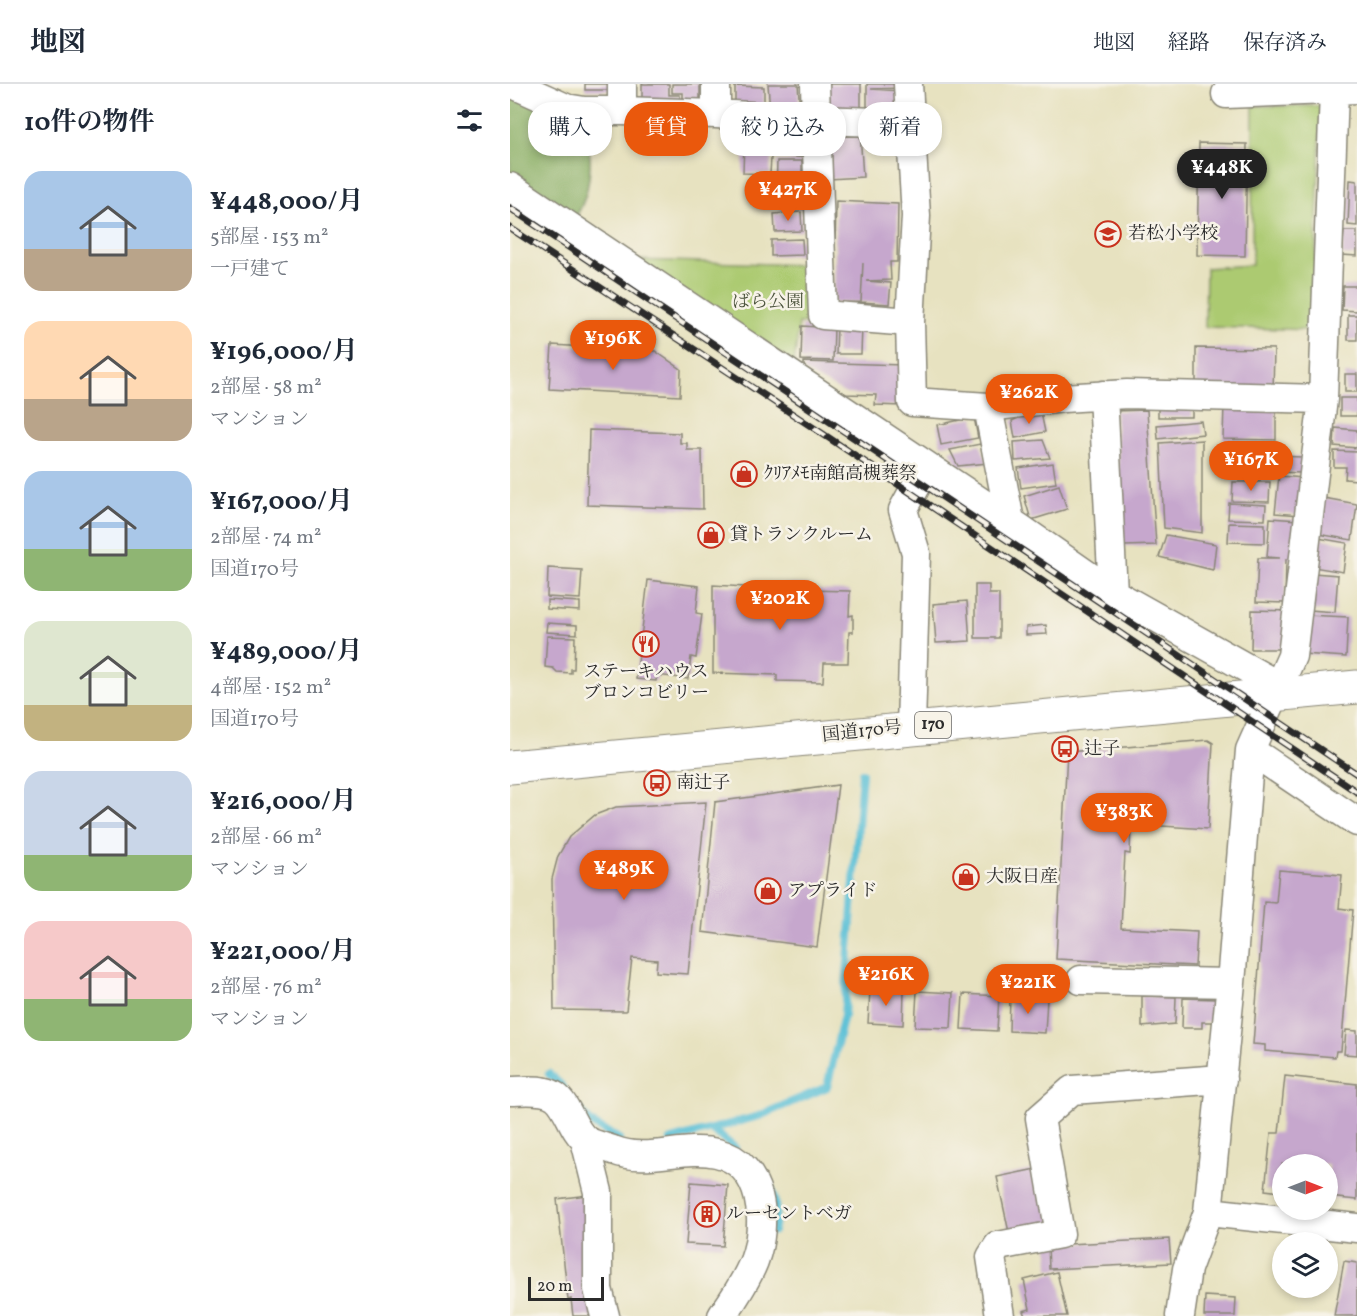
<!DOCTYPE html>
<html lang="ja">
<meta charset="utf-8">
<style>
body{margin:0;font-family:Vollkorn,"Noto Serif JP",serif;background:#f2f2f3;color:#1f2937;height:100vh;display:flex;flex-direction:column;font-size:22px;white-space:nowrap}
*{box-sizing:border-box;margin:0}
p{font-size:20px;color:#747a83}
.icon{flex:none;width:33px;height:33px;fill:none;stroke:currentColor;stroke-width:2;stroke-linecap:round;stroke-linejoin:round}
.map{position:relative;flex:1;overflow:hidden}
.drawer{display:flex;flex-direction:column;background:#fff;width:510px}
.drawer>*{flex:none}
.banner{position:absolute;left:18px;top:18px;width:570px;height:54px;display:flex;gap:12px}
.needle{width:39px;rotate:90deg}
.controls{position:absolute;left:762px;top:1070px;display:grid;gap:12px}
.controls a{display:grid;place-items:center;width:66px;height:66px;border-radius:50%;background:#fff;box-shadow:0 3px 9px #0003;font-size:30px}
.scale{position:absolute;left:18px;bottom:15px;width:76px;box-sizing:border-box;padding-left:6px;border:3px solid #2b2b2b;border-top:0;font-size:16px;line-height:21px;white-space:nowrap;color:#2b2b2b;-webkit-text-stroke:4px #f7f3e8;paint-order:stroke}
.price{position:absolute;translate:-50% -51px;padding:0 14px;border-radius:21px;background:#ea580c;color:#fff;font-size:20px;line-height:39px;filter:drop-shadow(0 2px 3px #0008)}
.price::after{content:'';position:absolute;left:50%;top:36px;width:18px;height:14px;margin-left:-9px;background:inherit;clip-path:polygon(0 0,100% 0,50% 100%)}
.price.active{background:#222;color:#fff}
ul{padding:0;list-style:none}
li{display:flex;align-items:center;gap:18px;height:150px;padding:0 24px}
li span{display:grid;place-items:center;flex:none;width:168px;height:120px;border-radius:18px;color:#555}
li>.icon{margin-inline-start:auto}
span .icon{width:72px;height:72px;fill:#fffc;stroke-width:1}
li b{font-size:26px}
h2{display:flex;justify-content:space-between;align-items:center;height:72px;padding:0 24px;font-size:26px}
.chip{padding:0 21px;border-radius:24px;background:#fff;box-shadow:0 3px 9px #0003;font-size:21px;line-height:54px}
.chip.active{background:#ea580c;color:#fff}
header{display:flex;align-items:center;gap:36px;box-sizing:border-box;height:84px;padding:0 30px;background:#fff;border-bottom:2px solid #e0e1e3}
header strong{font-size:28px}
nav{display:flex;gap:33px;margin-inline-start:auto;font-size:21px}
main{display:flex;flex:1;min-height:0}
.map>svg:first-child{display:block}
.green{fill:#acca71;stroke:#6c7a4e;stroke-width:1.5}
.forest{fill:#89ae63;stroke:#5a6c47;stroke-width:1.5}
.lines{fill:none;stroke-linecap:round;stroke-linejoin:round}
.stream{stroke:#59bfd6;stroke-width:8}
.building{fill:#c6a7cd}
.minor-casing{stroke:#898676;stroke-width:31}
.trunk-casing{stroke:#898676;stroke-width:35}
.minor{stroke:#fff;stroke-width:28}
.trunk{stroke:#fff;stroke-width:33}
.rail-casing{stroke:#2b2b2b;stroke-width:7}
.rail{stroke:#f7f3e8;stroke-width:4.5;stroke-dasharray:14;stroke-linecap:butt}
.labels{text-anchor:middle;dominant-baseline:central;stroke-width:5;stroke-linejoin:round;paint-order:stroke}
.shield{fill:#f7f3e8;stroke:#686764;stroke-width:1.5}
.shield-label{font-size:16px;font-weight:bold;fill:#2b2b2b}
.poi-label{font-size:18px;fill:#2b2b2b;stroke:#f7f3e8;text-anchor:start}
.park-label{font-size:18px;fill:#4b533c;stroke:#f7f3e8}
.street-label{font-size:18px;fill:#2b2b2b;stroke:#f7f3e8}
</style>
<header>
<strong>地図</strong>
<nav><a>地図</a><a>経路</a><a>保存済み</a></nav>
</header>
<main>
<section class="drawer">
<h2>10件の物件<svg class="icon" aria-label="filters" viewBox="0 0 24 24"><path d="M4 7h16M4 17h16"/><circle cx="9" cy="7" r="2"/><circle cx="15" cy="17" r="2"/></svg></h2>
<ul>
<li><span style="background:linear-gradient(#a9c7e8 65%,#b9a48a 0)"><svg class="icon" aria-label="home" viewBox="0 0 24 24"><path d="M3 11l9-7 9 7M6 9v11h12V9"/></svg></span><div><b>¥448,000/月</b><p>5部屋 · 153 m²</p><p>一戸建て</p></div></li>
<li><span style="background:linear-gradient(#ffd9b3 65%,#b9a48a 0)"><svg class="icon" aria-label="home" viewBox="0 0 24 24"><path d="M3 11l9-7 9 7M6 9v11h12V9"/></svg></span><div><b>¥196,000/月</b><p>2部屋 · 58 m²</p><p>マンション</p></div></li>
<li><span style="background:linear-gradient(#a9c7e8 65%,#8fb573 0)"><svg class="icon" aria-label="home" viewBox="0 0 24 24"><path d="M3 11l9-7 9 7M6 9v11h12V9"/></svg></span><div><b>¥167,000/月</b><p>2部屋 · 74 m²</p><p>国道170号</p></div></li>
<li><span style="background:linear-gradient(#dfe7d0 70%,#c2b280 0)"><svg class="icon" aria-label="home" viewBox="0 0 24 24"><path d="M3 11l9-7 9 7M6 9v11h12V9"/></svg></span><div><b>¥489,000/月</b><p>4部屋 · 152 m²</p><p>国道170号</p></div></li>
<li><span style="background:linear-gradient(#c9d6e8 70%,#8fb573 0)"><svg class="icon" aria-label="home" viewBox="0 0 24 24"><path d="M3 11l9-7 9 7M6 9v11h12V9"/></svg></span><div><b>¥216,000/月</b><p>2部屋 · 66 m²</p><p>マンション</p></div></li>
<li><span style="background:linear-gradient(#f6c9c9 65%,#8fb573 0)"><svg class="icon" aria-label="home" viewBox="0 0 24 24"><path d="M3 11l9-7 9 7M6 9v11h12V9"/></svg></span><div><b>¥221,000/月</b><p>2部屋 · 76 m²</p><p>マンション</p></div></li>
</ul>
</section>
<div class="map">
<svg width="847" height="1232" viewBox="0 0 847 1232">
<rect width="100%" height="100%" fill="#f7f3e8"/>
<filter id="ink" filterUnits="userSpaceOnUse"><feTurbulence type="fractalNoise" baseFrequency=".0167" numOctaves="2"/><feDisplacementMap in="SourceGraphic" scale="12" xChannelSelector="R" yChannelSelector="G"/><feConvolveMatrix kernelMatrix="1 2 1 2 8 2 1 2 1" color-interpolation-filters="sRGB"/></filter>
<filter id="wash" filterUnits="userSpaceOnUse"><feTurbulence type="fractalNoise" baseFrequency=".008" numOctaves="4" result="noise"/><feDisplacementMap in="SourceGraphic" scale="24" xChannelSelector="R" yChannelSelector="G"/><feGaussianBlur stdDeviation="1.35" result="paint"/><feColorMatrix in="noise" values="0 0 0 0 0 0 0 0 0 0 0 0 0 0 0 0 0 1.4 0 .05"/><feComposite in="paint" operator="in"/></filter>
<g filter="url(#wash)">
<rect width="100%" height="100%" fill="#e7e2c0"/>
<!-- green -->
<path class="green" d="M743,22h68l-8,224 -108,-3 1,-59 46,-3z
M125,176l174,5 2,58 -12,1 -5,40z"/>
<!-- forest -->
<path class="forest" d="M0,9l70,30c17,27 11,75 -8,99l-62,-47z"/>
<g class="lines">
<!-- stream -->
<path class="stream" d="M39,990l14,13
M71,1027l10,12 28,16
M201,1045l24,19
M161,1056l88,-24 68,-29 17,-72 18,-242
M252,1091c14,16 16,35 11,56"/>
</g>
<g id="blocks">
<!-- building -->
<path class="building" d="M75,0h27v6h-27z
M132,0h27v11h11v8h-38z
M162,0h28v17h-17v-8h-11z
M258,0h30l2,27 -30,1z
M317,0h34v30h-34z
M357,0h34v4l-30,1 29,2 -1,23 -32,-1z
M225,2l29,1v19h-29z
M268,44l20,2v9h11l-2,19 -31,-3z
M350,48l3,45 -34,2 -4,-44z
M234,56l28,2 -2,32 -27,-1z
M689,59l48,1 -2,112 -48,-1z
M267,77h25v31h-26z
M840,96l7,1v45l-9,-1z
M270,112h22v13h-22z
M326,117l62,3 -1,58h-7l1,18 -25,1 25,2 -2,21 -28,-2 2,-39 -2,39 -27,1z
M291,128l1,19 -27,1 -1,-18z
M834,147h13v25l-15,-1z
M292,155l1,16 -32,1v-16z
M833,202h14v25l-15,-1z
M838,231h9v25h-9z
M292,242l32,2 -1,33 -32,-1z
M327,242l25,1 -1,27h-25z
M42,261l103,6 26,18 -1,27 -131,-7z
M686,264l78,1 -1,44 -77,-1z
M294,278l99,3 -1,41 -27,-1 1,-10 -30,-1 -42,-23z
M835,290h12v18h-12z
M830,314h17v18h-17z
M714,320l52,1v35l-53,-1z
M648,322h34v11h-34z
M530,324l5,24 -30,6 -3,-17z
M637,326l9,135 -32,1 -9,-135z
M464,333l4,21 -37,7 -4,-20z
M691,337l2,13 -45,5 -1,-14z
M825,344l22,2v18l-23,-2z
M79,346l91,3v10h7v7h15l1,59 -116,-4z
M533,356l7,18 -35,3 -1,-19z
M692,356v93l-38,-5 -4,-85z
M719,358l43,1 -1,36 -42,-1z
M470,360l8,19 -30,3 -8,-16z
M824,367l23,1v28l-12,-1 1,-12h-12z
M766,372l26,1v16l-27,-1z
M543,379l3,20 -35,5 -3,-20z
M769,392l25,2 -4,37 -25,-2z
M723,398h37l-1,20 -37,-1z
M549,401l8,24 -36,11 -7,-24z
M814,414l33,6 -5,36 -34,-6z
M719,419l37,2 -1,15 -37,-1z
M760,434l28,2 -3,39h-9l-1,44 -29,-1 2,-44h22l-13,-1z
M719,439l36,1v19l-37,-1z
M656,451l50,9 -3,26 -54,-13z
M808,454l29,5 -4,29 -30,-5z
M38,484l34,2 -2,29 -33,-2z
M803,489l25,2 -3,37 -25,-2z
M138,496l51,6 -3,27 6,1 -6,44 -5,-1 -3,22 -31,-4 -1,6 -20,-2z
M252,500l47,1 -2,5 43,1 -1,25 4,-1v17h-4l-1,31h-24l-1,19 -46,-1v-6l-64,-2v-88l49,3z
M465,501h14v9h10v44h-24z
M37,516l33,2v9l-33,-2z
M457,517l3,40 -34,2 -3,-39z
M742,526l39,1v38h-40z
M795,531l43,2 -2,40 -43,-3z
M37,539l30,2v9l-31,-2z
M536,541l1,9 -21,1v-8z
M37,552l28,1 -1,32h-3v4l-14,-1 -4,-4 -8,-1z
M698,656l5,3 -5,86 -77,-5 -1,30 -5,-1 -4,75 76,4 -2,34 -139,-7 11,-207z
M328,701l-21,162 -115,-15 13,-130z
M196,718l-18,172 -32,-2 1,-12 -25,-2 -6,53 -72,-1 -2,-131 6,-23 11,-19 26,-22 21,-8z
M769,786l63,5 -3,33 14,2 -12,141h-5l-1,6 -70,-6v-6l-12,-1 11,-142 12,1z
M360,906l34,1 -1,34 -35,-2z
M407,907l36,2 -2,35 -36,-1z
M453,910l36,2 -2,35 -36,-2z
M632,912l34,1 -1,27 -33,3z
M500,913l37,2 -2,34 -36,-2z
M673,914l32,1v23h-13v6h-20z
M836,946l11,1v24l-13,-1z
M775,992l72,8v116l-29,-3v-33h-46v28l-17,-2 6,-57h8z
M531,1084l12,60 -43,9 -13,-60z
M181,1098l37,3 -5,61 -37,-2z
M77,1111l6,121h-20l-2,-17 -3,1 -11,-101z
M659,1155l2,24 -122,6 -1,-24z
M834,1177l13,2v53h-23z
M547,1188l10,44h-42l-2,-5 7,-2 -6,-29z
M695,1212l31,2 -1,18h-31z"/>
</g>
</g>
<g filter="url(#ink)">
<use href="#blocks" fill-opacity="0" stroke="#898676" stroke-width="1.5"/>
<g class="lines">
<!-- minor casing -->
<g class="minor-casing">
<path id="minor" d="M3,0l53,24 18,3h38v-27
M305,0l1,36 93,3
M398,0l8,132 -6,106 2,80 76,5 75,-9 64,-4 196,5
M766,0v8l81,-3
M716,10l50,-2
M112,27l94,3v-30
M206,30l100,6 7,195 87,7
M0,103l511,342 92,64 164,92
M593,311l10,198
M478,323l22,114
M401,643l5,-174 -13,-43 24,-44
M740,666l107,72
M571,896l150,3
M0,1007c14,0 33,-3 45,5 14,10 17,35 32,45 7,4 18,6 26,9 34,14 70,-5 104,3 47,11 51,70 37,108 -8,20 -20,38 -32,55
M75,1056l13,52v97l7,27
M698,1128l149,16
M490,1232l-9,-59 7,-11 62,-12 -20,-116 32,-28 150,-11
M670,1232l7,-47 21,-57 23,-229 19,-233 42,-94 31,-257 11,-308"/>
</g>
<!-- trunk casing -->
<g class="trunk-casing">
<path id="trunk" d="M0,683l847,-80"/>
</g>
<!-- minor -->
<use href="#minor" class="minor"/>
<!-- trunk -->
<use href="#trunk" class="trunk"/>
<!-- rail casing -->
<g class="rail-casing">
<path id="rail" d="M0,124l847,566
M0,144l319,210 528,354"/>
</g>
<!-- rail -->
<use href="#rail" class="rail"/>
</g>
</g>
<!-- icons -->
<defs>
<g id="school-ring" transform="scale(1.35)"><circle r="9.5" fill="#f7f3e8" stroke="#c8321e" stroke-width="1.5"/><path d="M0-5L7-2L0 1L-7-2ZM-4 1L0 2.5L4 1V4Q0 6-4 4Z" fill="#c8321e"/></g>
<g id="shop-ring" transform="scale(1.35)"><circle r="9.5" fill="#f7f3e8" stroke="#c8321e" stroke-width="1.5"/><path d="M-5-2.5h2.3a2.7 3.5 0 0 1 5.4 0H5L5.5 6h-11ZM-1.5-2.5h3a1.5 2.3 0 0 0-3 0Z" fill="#c8321e"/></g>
<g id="restaurant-ring" transform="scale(1.35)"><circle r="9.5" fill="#f7f3e8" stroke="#c8321e" stroke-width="1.5"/><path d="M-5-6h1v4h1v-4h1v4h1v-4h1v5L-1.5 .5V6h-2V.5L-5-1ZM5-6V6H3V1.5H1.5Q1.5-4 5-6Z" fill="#c8321e"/></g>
<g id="bus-ring" transform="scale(1.35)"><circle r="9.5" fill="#f7f3e8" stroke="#c8321e" stroke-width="1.5"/><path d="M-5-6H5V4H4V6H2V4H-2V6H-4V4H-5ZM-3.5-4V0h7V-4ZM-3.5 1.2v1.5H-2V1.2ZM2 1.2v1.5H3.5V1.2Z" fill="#c8321e"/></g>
<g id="building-ring" transform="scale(1.35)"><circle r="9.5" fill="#f7f3e8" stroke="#c8321e" stroke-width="1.5"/><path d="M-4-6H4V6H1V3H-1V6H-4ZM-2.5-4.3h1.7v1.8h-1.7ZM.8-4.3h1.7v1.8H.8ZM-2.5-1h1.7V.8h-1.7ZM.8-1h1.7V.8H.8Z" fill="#c8321e"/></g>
</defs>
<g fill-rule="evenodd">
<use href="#school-ring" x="598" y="150"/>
<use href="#shop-ring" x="234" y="390"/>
<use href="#shop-ring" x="201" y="451"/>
<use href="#restaurant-ring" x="136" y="560"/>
<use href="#bus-ring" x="555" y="665"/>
<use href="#bus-ring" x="147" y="699"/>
<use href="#shop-ring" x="456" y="793"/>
<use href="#shop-ring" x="258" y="807"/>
<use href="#building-ring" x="197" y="1130"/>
</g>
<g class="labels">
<!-- shield labels -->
<rect class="shield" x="405" y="628" width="36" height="26" rx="4.5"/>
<g class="shield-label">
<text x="423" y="641">170</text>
</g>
<!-- poi labels -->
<g class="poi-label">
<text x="618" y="150">若松小学校</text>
<text x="254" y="390">ｸﾘｱﾒﾓ南館高槻葬祭</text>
<text x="220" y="451">貸トランクルーム</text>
<text x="136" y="588" text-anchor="middle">ステーキハウス<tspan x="136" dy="21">ブロンコビリー</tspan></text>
<text x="574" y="665">辻子</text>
<text x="166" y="699">南辻子</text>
<text x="476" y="793">大阪日産</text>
<text x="278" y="807">アプライド</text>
<text x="216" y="1130">ルーセントベガ</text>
</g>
<!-- park labels -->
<g class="park-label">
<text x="258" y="218">ばら公園</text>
</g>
<!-- street labels -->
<g class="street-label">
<text transform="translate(352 648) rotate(-6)">国道170号</text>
</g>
</g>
</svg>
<div class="controls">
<a><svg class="needle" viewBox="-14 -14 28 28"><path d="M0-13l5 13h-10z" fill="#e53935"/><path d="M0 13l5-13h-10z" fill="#747a83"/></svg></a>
<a><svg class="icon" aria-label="layers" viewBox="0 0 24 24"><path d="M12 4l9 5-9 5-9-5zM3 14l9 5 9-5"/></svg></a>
</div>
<div class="scale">20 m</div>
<b class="price active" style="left:712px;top:116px">¥448K</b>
<b class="price" style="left:278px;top:138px">¥427K</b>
<b class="price" style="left:103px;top:287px">¥196K</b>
<b class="price" style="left:519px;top:341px">¥262K</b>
<b class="price" style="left:741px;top:408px">¥167K</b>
<b class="price" style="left:270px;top:547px">¥202K</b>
<b class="price" style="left:614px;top:760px">¥383K</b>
<b class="price" style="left:114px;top:817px">¥489K</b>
<b class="price" style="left:376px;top:923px">¥216K</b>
<b class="price" style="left:518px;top:931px">¥221K</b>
<div class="banner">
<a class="chip">購入</a>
<a class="chip active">賃貸</a>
<a class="chip">絞り込み</a>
<a class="chip">新着</a>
</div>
</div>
</main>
